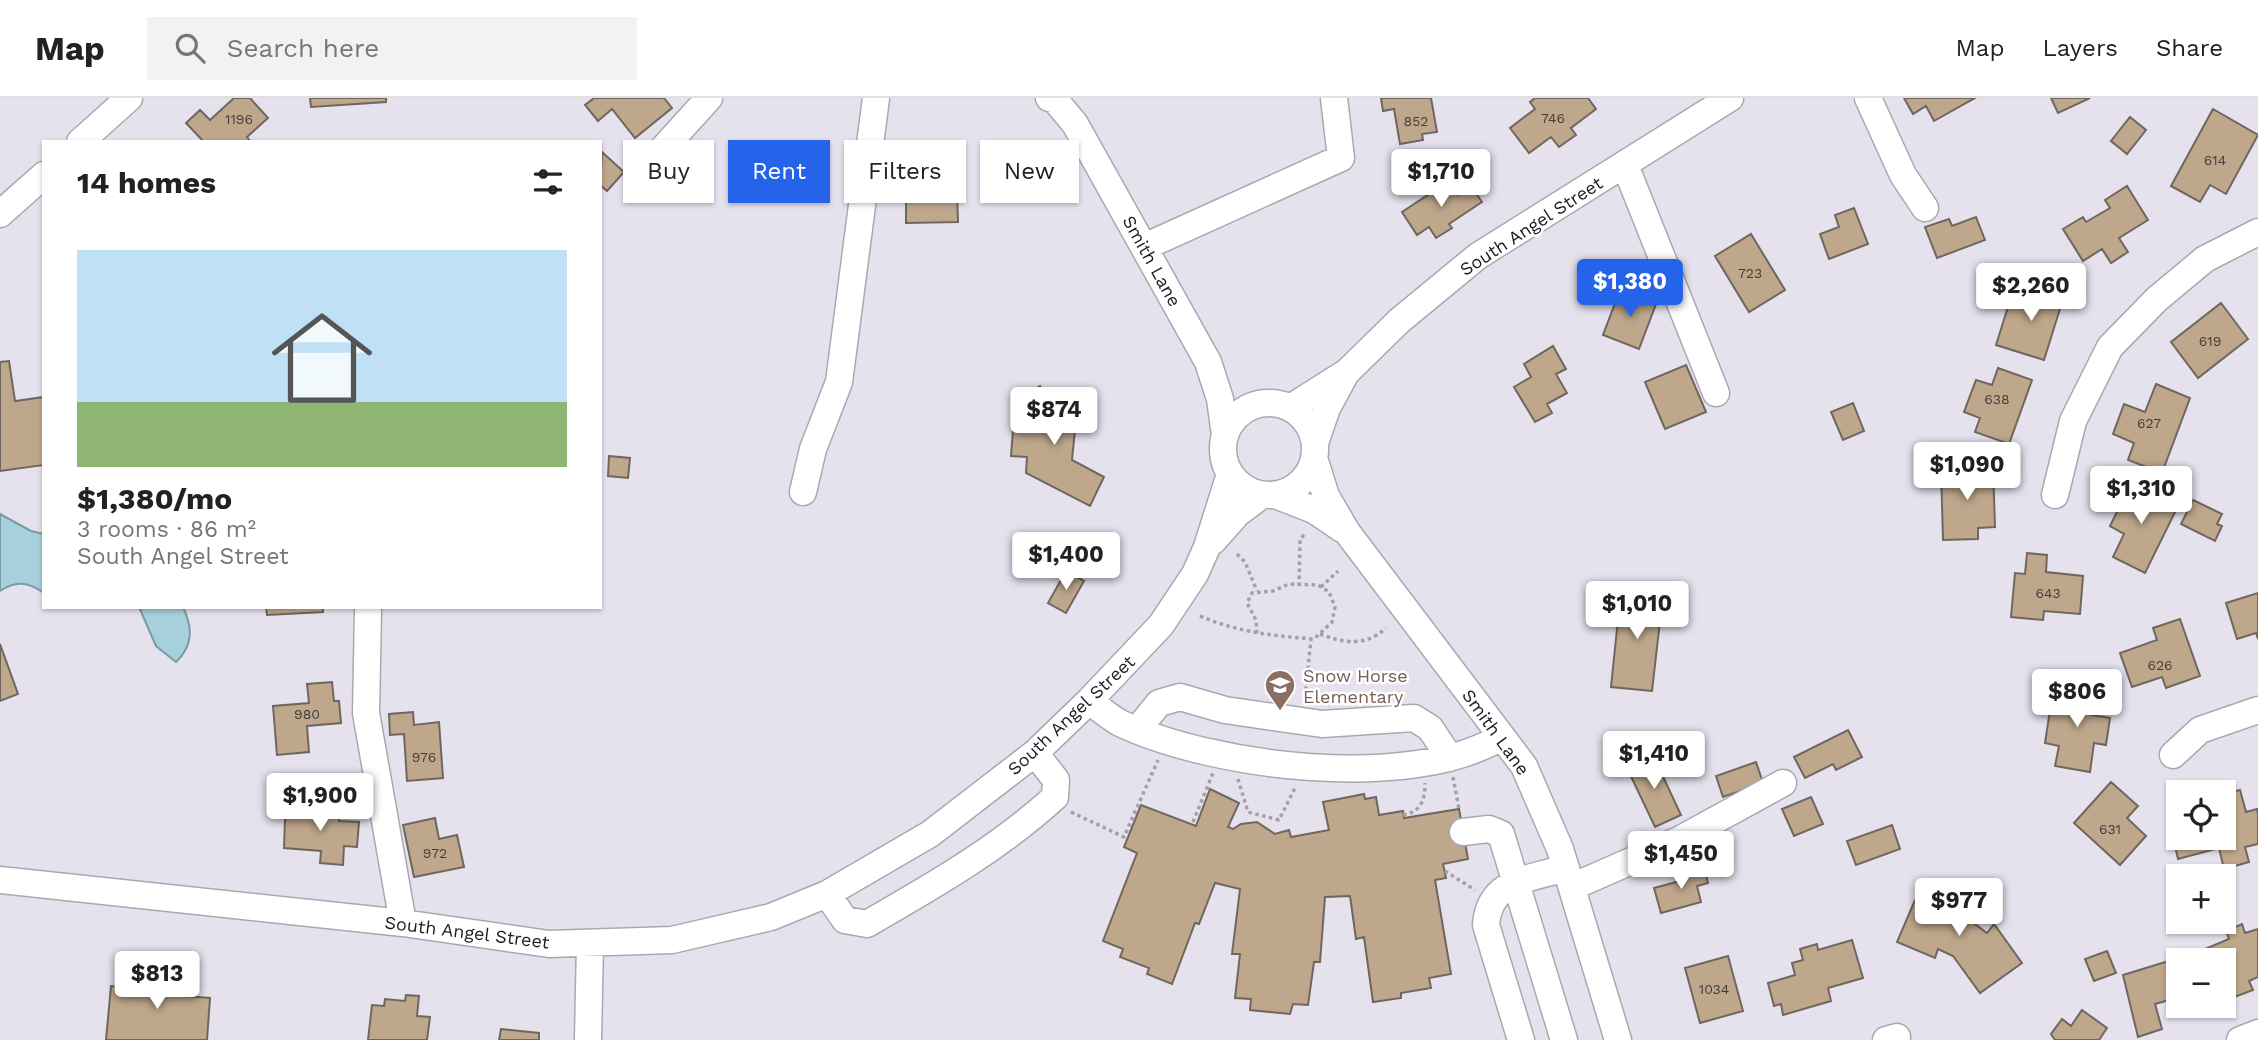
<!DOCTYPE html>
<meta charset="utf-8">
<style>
body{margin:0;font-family:"Work Sans",sans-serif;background:#f2f2f2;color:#222;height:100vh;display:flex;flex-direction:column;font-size:26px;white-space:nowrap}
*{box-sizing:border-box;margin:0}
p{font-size:23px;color:#767676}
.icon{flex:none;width:38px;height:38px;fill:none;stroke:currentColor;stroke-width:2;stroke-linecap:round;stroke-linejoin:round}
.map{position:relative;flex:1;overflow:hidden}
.sheet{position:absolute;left:42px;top:42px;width:560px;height:469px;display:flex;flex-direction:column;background:#fff;border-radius:0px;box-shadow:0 2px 5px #0004}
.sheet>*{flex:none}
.banner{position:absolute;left:623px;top:42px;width:665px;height:63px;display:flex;gap:14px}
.buttons{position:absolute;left:2166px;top:682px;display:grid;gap:14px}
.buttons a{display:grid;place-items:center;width:70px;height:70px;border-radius:0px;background:#fff;box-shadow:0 2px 5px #0004;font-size:35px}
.price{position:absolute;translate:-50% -60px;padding:0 16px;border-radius:7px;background:#fff;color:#222;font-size:23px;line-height:46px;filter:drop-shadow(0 2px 4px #0008)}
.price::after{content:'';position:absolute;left:50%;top:42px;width:21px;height:16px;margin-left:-10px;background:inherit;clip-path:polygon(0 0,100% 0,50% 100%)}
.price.current{background:#2563eb;color:#fff}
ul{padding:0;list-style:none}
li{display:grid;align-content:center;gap:14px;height:371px;padding:0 35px}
li span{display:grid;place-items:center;height:217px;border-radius:0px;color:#555}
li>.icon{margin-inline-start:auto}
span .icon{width:126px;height:126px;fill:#fffc;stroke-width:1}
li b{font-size:30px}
h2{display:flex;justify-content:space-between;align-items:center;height:84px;padding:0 35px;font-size:30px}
.pill{padding:0 24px;border-radius:0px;background:#fff;box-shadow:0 2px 5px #0004;font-size:24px;line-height:63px}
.pill.current{background:#2563eb;color:#fff}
header{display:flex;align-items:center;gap:42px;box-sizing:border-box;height:98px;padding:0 35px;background:#fff;border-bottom:2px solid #e0e0e0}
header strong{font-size:33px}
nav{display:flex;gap:38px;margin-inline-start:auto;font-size:24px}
.search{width:490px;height:63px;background:#f2f2f2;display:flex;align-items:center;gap:18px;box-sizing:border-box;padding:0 24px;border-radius:0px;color:#767676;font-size:26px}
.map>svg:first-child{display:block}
.water{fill:#a6d0dc;stroke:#7d9aa3;stroke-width:2}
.building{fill:#bfa78c;stroke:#6f675f;stroke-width:2}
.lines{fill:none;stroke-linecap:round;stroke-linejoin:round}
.minor-casing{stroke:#aba7b2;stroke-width:29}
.path{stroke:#a2a0a9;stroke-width:3.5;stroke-dasharray:3.5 3.5;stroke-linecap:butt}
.minor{stroke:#fff;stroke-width:26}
.labels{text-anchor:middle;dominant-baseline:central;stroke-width:5;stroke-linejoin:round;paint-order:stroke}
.number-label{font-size:14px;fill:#453e3a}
.street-label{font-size:18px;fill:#1c1b1f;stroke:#fff}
.education-label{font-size:18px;fill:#785e54;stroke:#fff;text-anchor:start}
</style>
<header>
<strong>Map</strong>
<div class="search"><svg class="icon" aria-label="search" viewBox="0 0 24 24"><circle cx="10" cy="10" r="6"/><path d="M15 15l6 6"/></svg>Search here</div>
<nav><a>Map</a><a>Layers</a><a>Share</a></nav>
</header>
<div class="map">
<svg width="2258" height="942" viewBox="0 0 2258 942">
<rect width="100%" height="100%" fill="#e5e2ee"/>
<!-- water -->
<path class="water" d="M0,416l31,17 13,3v59c-16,-11 -28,-13 -44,-2z
M139,509h44c10,21 10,39 -7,55l-20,-16z"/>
<!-- building -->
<path class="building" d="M234,0h16l18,20 -21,19 4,5h-47l-18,-19 14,-13 10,10z
M310,0h76v4l-75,5z
M594,0h70l8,10 -37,30 -23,-29 -14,12 -13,-16z
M1381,0h50l6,34 -15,2 1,6 -23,4 -6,-35 -11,2z
M1535,0h53l8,11 -25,19 5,7 -17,12 -8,-10 -22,16 -19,-25 25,-19 -5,-7z
M1904,0h71l-41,23 -8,-15 -13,8z
M2051,0h39l-32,15z
M2213,11l45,26 -32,59 -16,-9 -10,17 -29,-16z
M2130,19l16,13 -19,24 -16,-13z
M602,54l22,20 -17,19 -7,-6z
M1449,83l9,14 13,-9 11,16 -33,22 3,4 -16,10 -7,-11 -12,8 -15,-23z
M2127,88l21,34 -29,18 9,14 -17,11 -9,-14 -19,12 -20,-32 20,-12 3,5 24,-14 -5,-8z
M906,94h51l1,30 -52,1z
M1854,110l14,36 -39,15 -9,-25 19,-7 -4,-12z
M1976,119l9,23 -48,18 -12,-31 24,-8 3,7z
M1751,136l34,56 -36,22 -34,-56z
M2032,188l32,10 -20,64 -48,-15 16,-51 16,4z
M1620,192l36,14 -17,45 -36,-14z
M2221,205l27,36 -50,39 -27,-36z
M1553,248l13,23 -10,5 11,19 -20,11 5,9 -17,9 -21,-35 17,-10 -7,-13z
M9,263l6,40 29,-4v68l-44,6v-109z
M1686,267l20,47 -41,17 -20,-47z
M1998,270l34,12 -23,64 -34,-12 5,-14 -16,-6 12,-32 16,5z
M2156,286l34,14 -28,75 -34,-13 6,-17 -21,-9 11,-30 21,8z
M1040,288l6,11 32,3 -6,60 32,17 -14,29 -64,-33 1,-16 -16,-1 2,-26 12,1 2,-38z
M1853,305l11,28 -21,9 -12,-28z
M609,358l21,2 -2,20 -20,-2z
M1993,369l2,60 -17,1v11l-35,1 -2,-71z
M2131,385l47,23 -33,67 -32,-16 11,-23 -14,-8z
M2193,402l29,14 -5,10 5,2 -7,15 -34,-17z
M2027,455l20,2 -1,17 37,4 -3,38 -36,-3 -1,9 -32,-3 4,-44 10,1z
M1066,473l18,10 -18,32 -18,-10z
M1621,492l42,5 -11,96 -41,-4z
M2258,495v46l-2,-6 -19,6 -11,-36z
M266,509h57v5l-56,3z
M2180,521l20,57 -34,12 -4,-11 -30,10 -12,-34 37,-13 -4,-12z
M0,546l18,50 -18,7z
M332,584l2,19h5l2,22 -34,3 2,26 -32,3 -4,-49 36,-3 -2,-19z
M2067,586l29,5 -4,26 18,3 -4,27 -12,-2 -4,29 -35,-6 4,-20 -14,-3 5,-33 12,2z
M413,614l1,13 25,-3 4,56 -36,3 -3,-47 -14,1 -1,-21z
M1848,632l14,27 -26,13 -3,-6 -28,14 -11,-21z
M1653,657l28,60 -26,12 -28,-59z
M1756,664l7,21 -40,14 -7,-21z
M2111,684l27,24 -11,12 19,18 -26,29 -46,-42z
M1210,691l29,14 -11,24 5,2 8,-5 16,-2 18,12 14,-4 2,7 38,-7 -6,-28 41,-8 1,5 11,-2 3,18 24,-4 1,7 55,-9 9,50 -25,5 3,14 -11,2 16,94 -22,4 2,10 -30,5v5l-28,4 -9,-65 -8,2 -6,-43 -25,1 -5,65h-6l-6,43 -15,-1 -3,10 -40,-4 1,-11 -16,-1 5,-44h-8l8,-65 -25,-6 -16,41 -4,-1 -23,61 -25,-10 2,-6 -29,-11 3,-8 -20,-8 34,-88 -13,-6 17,-42 55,21z
M2240,692l6,22 11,-3 1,5v30l-13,3 4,15 -25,7 -5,-21 -41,11 -7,-31 8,-2v12h45v-44z
M1811,699l12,27 -29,12 -12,-27z
M300,700l13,1 -1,12 28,-1 -1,11 20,1 -2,25 -13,-1 -1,19 -23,-2 1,-12 -37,-3 1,-30 14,-2z
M435,720l4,21 18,-4 7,32 -50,10 -11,-52z
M1892,727l8,24 -44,16 -9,-24z
M1704,769l4,16 -11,3 4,16 -40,11 -7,-25 26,-7 -2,-6z
M1947,788l33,14 -9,21 16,12 7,-9 28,39 -42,30 -27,-37 -15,-7 -3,9 -38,-16 18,-42 16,7 4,-11 6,3z
M2242,826l3,9 13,-4v48l-9,4 4,9 -21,8 -8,-17v-20h-34l-2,-5 41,-17 -3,-8z
M1852,842l11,38 -35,10 3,13 -48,14 -2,-11 -7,2 -6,-23 27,-8 -3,-12 11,-3 -3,-11 17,-5 1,6z
M2107,853l9,22 -22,8 -9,-22z
M1728,858l15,55 -43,12 -15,-55z
M2172,862l3,10 4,-1v34l-8,2 -2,-5 -14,4 7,25 -24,8 -15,-62z
M143,874l44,4 -2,20 25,2 -3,42h-101l5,-54 31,3z
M406,897l13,1 -2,20 13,1 -3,23h-59l4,-35 12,1 1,-7 20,2z
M2082,912l25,18 -8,12h-44l-4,-6 11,-15 9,7z
M501,931l38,4v7h-40z"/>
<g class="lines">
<!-- minor casing -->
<g class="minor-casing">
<path id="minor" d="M1049,0l6,2 20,24 133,238 12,37 5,36
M1868,0l35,77 22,33
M80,44l49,-44
M650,65l59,-65
M1625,67l91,228
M0,116l44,-39
M1144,149l197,-89 -7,-60
M1223 351a46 46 0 1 1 92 0a46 46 0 1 1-92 0Z
M1290,310l57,-36 52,-51 79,-65 252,-158
M1315,345l12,-35 19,-35
M1314,360l12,38 21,36 177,234 36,83 58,191
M803,394l10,-43 26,-67 37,-284
M1275,397l39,15 28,19
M2055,397l18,-74 37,-74 47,-48 48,-40 53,-27
M1213,443l24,-27 25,-19
M368,512l-2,103 37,210
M1089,603c10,7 20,16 31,22 92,44 291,69 381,14
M1137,632l22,-27 21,-6 45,13 97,14 92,-6 16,10 20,30
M2173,657l27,-25 58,-20
M1463,734l26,-3 12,5 63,206
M0,782l403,43 146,21 123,-4 99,-23 56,-23 103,-60 105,-81 54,-52 72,-76 34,-51 12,-27 23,-73
M1572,789l107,-47 104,-57
M827,796l18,26 22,4c66,-38 131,-75 188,-127l1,-17 -21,-27
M588,942l2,-97
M1521,942l-35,-115c3,-45 43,-46 80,-57
M1886,942l11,-3
M2240,942l18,-7"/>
</g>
<!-- path -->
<path class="path" d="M1237,456l8,8 12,29
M1299,488l1,-46 6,-8
M1321,489l17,-16
M1200,518c37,16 74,20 114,23l18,-17 3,-15 -6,-15 -11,-7 -29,-1 -16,7 -21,2 -5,10 9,17 1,14
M1320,536c23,9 46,13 66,-6
M1305,599l6,-58
M1453,679l6,32
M1238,681l10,33 31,8 17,-34
M1071,714l53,25 34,-77
M1403,717c18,-3 22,-15 22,-32
M1193,724l20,-49
M1445,773l30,19"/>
<!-- minor -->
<use href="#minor" class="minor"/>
</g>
<!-- icons -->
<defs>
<g id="school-pin" transform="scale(1.575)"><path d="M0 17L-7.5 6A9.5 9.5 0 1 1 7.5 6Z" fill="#8d6e63" stroke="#fff"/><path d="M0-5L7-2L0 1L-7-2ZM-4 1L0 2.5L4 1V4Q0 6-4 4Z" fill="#fff"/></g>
</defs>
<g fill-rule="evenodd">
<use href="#school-pin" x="1280" y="587"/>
</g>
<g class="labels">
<!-- number labels -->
<g class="number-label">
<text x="1553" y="20">746</text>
<text x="239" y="21">1196</text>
<text x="1416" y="23">852</text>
<text x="2215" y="62">614</text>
<text x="1750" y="175">723</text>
<text x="2210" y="243">619</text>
<text x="1997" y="301">638</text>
<text x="2149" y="325">627</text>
<text x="2048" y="495">643</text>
<text x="2160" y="567">626</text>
<text x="307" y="616">980</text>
<text x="424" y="659">976</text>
<text x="2110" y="731">631</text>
<text x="435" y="755">972</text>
<text x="1714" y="891">1034</text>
</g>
<!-- street labels -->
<g class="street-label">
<text transform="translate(1531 128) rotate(-33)">South Angel Street</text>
<text transform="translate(1152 163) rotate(61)">Smith Lane</text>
<text transform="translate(1071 617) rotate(-43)">South Angel Street</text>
<text transform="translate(1496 634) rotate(54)">Smith Lane</text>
<text transform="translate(467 834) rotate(7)">South Angel Street</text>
</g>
<!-- education labels -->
<g class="education-label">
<text x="1303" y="577">Snow Horse<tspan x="1303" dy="21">Elementary</tspan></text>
</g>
</g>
</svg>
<div class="buttons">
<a><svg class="icon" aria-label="locate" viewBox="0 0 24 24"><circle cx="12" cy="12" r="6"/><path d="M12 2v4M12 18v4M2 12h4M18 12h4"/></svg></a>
<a>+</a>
<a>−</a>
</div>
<b class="price" style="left:1441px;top:111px">$1,710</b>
<b class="price current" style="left:1630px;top:221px">$1,380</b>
<b class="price" style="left:2031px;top:225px">$2,260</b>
<b class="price" style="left:1054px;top:349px">$874</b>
<b class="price" style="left:1967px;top:404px">$1,090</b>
<b class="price" style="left:2141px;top:428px">$1,310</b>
<b class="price" style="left:1066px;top:494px">$1,400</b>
<b class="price" style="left:1637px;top:543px">$1,010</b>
<b class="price" style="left:2077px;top:631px">$806</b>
<b class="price" style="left:1654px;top:693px">$1,410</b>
<b class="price" style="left:320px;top:735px">$1,900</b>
<b class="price" style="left:1681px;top:793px">$1,450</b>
<b class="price" style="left:1959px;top:840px">$977</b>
<b class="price" style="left:157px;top:913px">$813</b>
<div class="banner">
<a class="pill">Buy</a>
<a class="pill current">Rent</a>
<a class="pill">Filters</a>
<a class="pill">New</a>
</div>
<section class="sheet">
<h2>14 homes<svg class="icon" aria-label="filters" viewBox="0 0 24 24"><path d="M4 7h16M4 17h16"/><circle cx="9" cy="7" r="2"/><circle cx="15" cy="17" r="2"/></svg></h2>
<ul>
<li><span style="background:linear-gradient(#bfe0f5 70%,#8fb573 0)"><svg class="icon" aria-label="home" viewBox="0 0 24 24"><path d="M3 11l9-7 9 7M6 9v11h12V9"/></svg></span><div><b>$1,380/mo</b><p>3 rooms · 86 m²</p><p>South Angel Street</p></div></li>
</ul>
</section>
</div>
